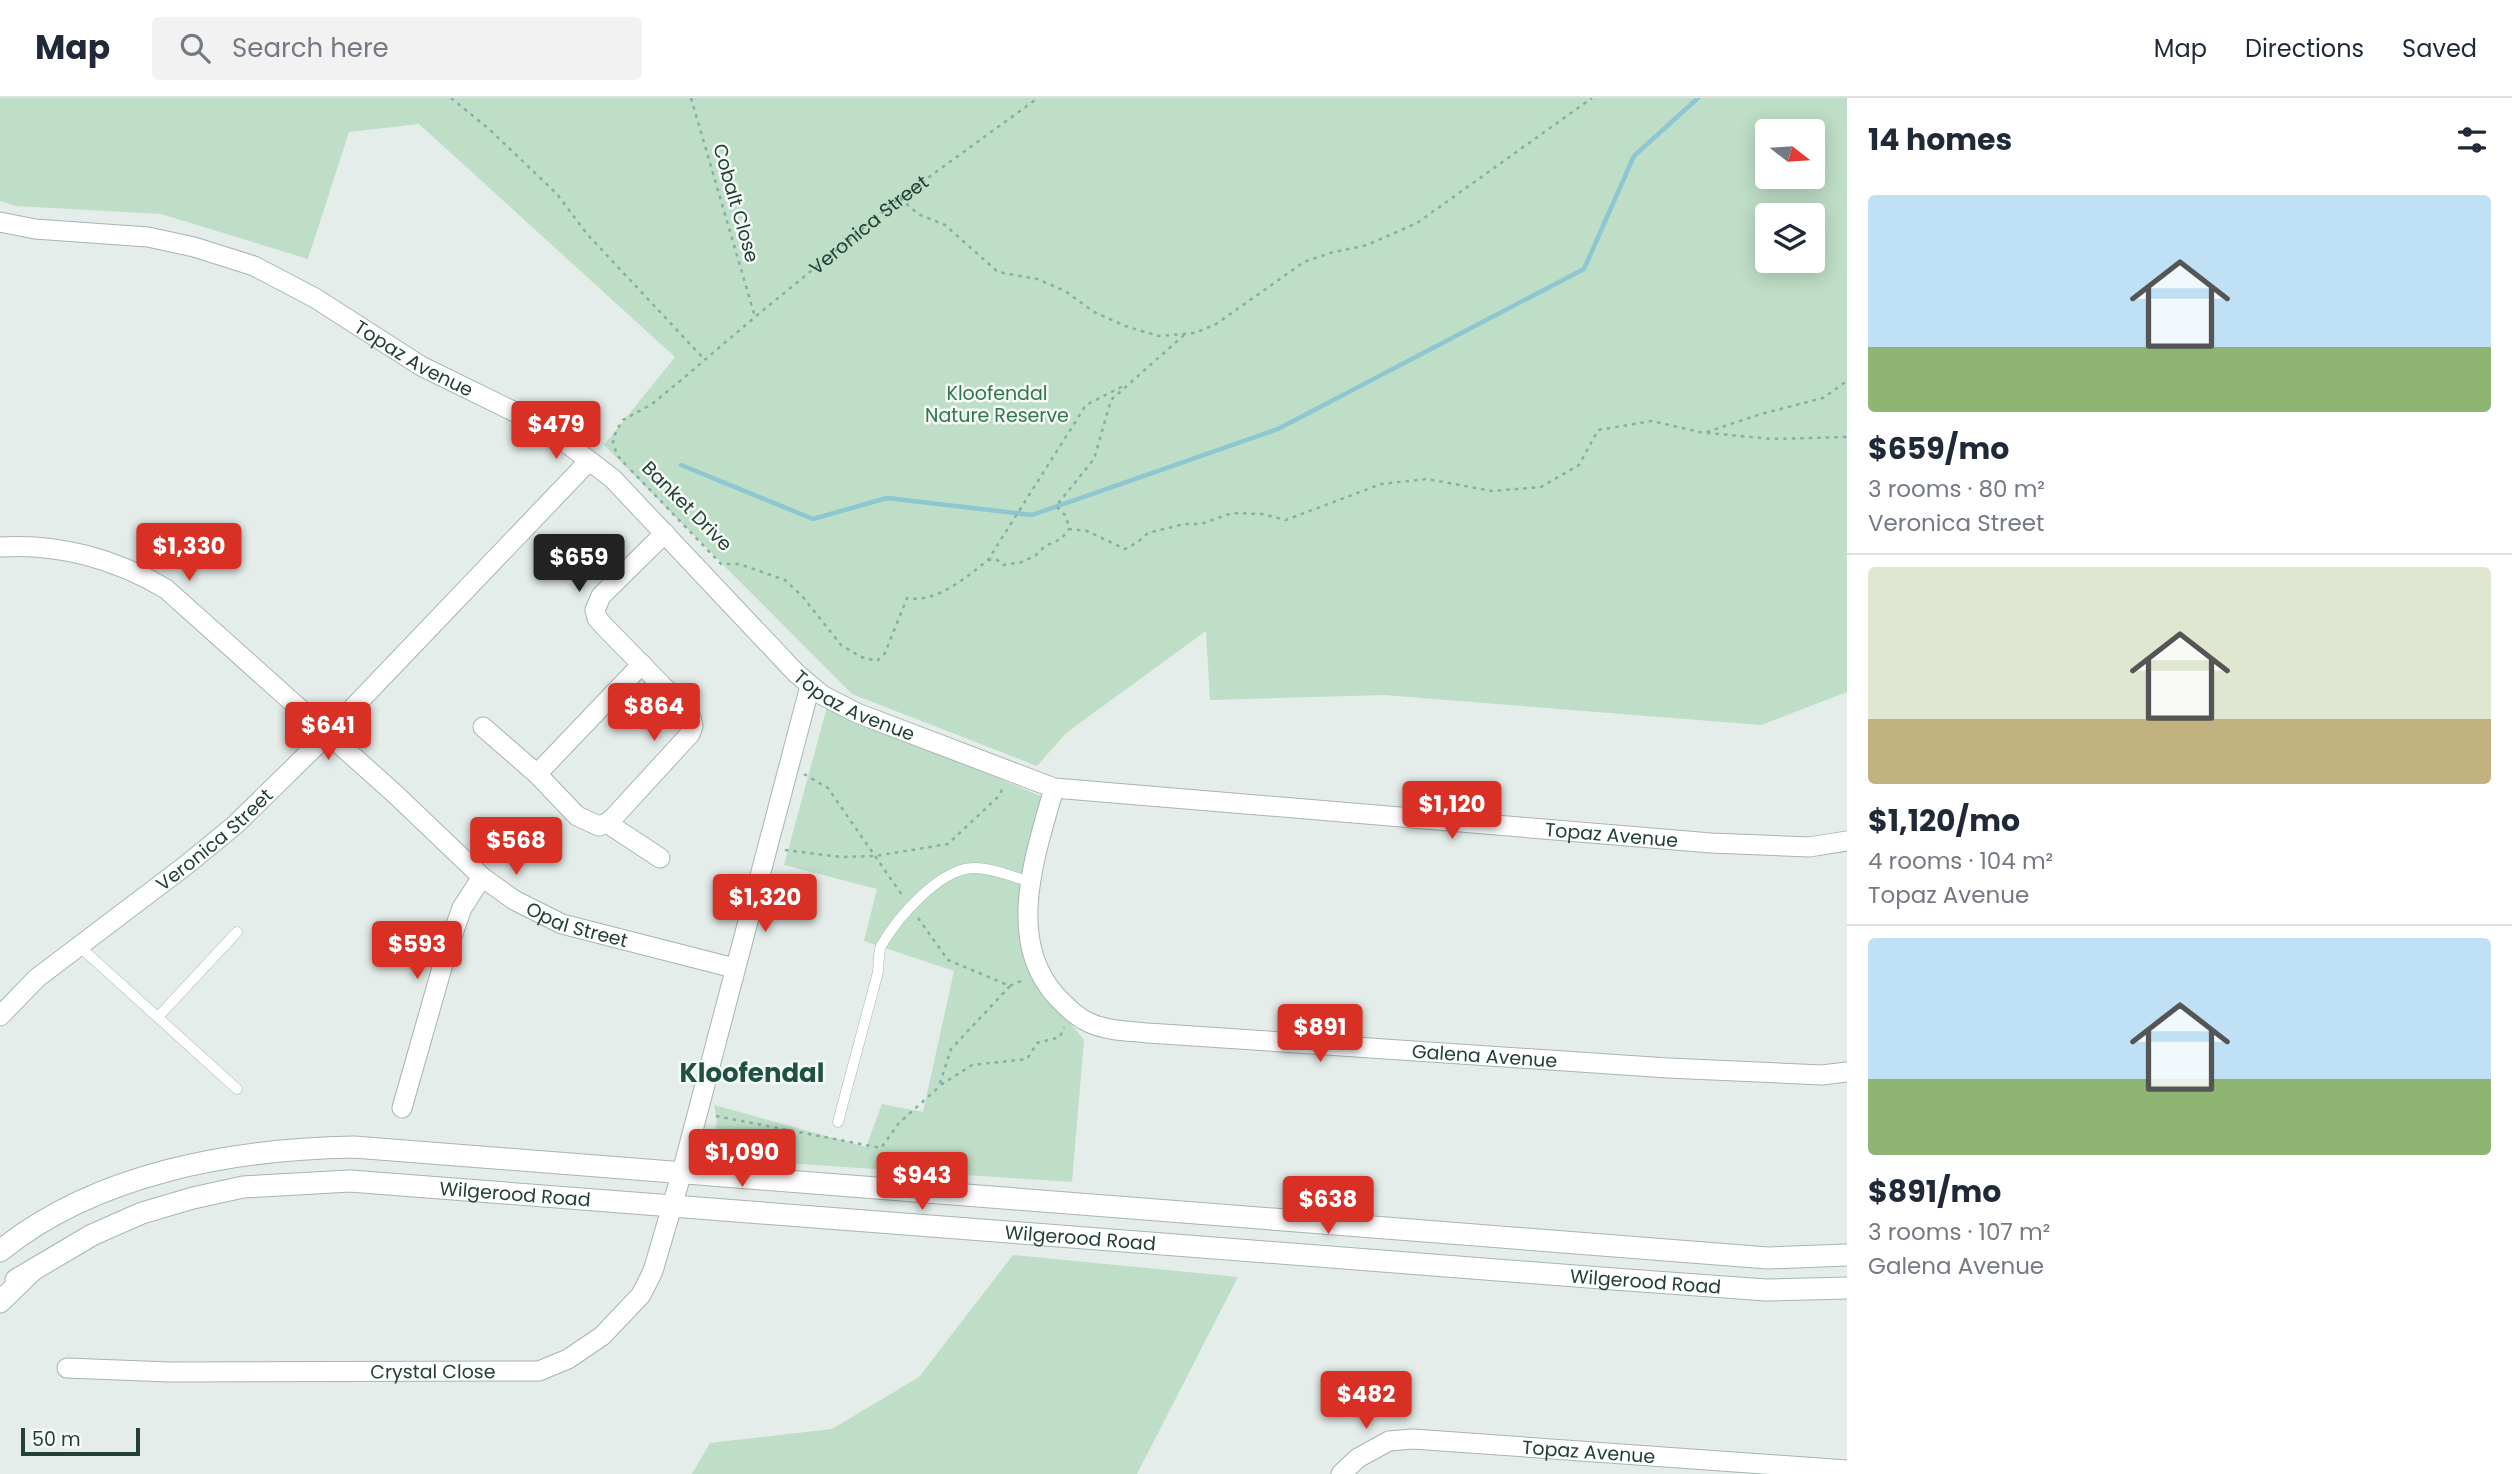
<!DOCTYPE html>
<meta charset="utf-8">
<style>
body{margin:0;font-family:Poppins,sans-serif;background:#f2f2f3;color:#1f2937;height:100vh;display:flex;flex-direction:column;font-size:26px;white-space:nowrap}
*{box-sizing:border-box;margin:0}
p{font-size:23px;color:#747a83}
.icon{flex:none;width:38px;height:38px;fill:none;stroke:currentColor;stroke-width:2;stroke-linecap:round;stroke-linejoin:round}
.map{position:relative;flex:1;overflow:hidden}
.sheet{display:flex;flex-direction:column;background:#fff;width:665px}
.sheet>*{flex:none}
.needle{width:46px;rotate:107deg}
.controls{position:absolute;left:1755px;top:21px;display:grid;gap:14px}
.controls a{display:grid;place-items:center;width:70px;height:70px;border-radius:7px;background:#fff;box-shadow:0 4px 18px #0003;font-size:35px}
.scale{position:absolute;left:21px;bottom:18px;width:119px;box-sizing:border-box;padding-left:7px;border:4px solid #243f38;border-top:0;font-size:19px;line-height:24px;white-space:nowrap;color:#243f38;-webkit-text-stroke:5px #f5faf7;paint-order:stroke}
.price{position:absolute;translate:-50% -60px;padding:0 16px;border-radius:7px;background:#d93025;color:#fff;font-size:23px;line-height:46px;filter:drop-shadow(0 2px 4px #0008)}
.price::after{content:'';position:absolute;left:50%;top:42px;width:21px;height:16px;margin-left:-10px;background:inherit;clip-path:polygon(0 0,100% 0,50% 100%)}
.price.on{background:#222;color:#fff}
ul{padding:0;list-style:none}
li{display:grid;align-content:center;gap:14px;height:371px;padding:0 21px}
li+li{border-top:2px solid #e0e1e3}
li span{display:grid;place-items:center;height:217px;border-radius:7px;color:#555}
li>.icon{margin-inline-start:auto}
span .icon{width:126px;height:126px;fill:#fffc;stroke-width:1}
li b{font-size:30px}
h2{display:flex;justify-content:space-between;align-items:center;height:84px;padding:0 21px;font-size:30px}
header{display:flex;align-items:center;gap:42px;box-sizing:border-box;height:98px;padding:0 35px;background:#fff;border-bottom:2px solid #e0e1e3}
header strong{font-size:33px}
nav{display:flex;gap:38px;margin-inline-start:auto;font-size:24px}
.search{width:490px;height:63px;background:#f2f2f3;display:flex;align-items:center;gap:18px;box-sizing:border-box;padding:0 24px;border-radius:7px;color:#747a83;font-size:26px}
main{display:flex;flex:1;min-height:0}
.map>svg:first-child{display:block}
.green{fill:#bedec7;fill-rule:evenodd}
.lines{fill:none;stroke-linecap:round;stroke-linejoin:round}
.stream{stroke:#8ec6d1;stroke-width:4.5}
.service-casing{stroke:#a7b5b0;stroke-width:11}
.minor-casing{stroke:#a7b5b0;stroke-width:21}
.tertiary-casing{stroke:#a7b5b0;stroke-width:23}
.secondary-casing{stroke:#a3b9b1;stroke-width:23}
.path{stroke:#85b0a3;stroke-width:2.5;stroke-dasharray:3.5 5;stroke-linecap:butt}
.service{stroke:#fff;stroke-width:10}
.minor{stroke:#fff;stroke-width:19}
.tertiary{stroke:#fff;stroke-width:21}
.secondary{stroke:#fff;stroke-width:21}
.labels{text-anchor:middle;dominant-baseline:central;stroke-width:5;stroke-linejoin:round;paint-order:stroke}
.street-label{font-size:19px;fill:#243f38;stroke:#f5faf7}
.park-label{font-size:19px;fill:#2e754a;stroke:#f5faf7}
.district-label{font-size:26px;font-weight:bold;fill:#205145;stroke:#f5faf7}
</style>
<header>
<strong>Map</strong>
<div class="search"><svg class="icon" aria-label="search" viewBox="0 0 24 24"><circle cx="10" cy="10" r="6"/><path d="M15 15l6 6"/></svg>Search here</div>
<nav><a>Map</a><a>Directions</a><a>Saved</a></nav>
</header>
<main>
<div class="map">
<svg width="1847" height="1376" viewBox="0 0 1847 1376">
<rect width="100%" height="100%" fill="#e4ede9"/>
<!-- green -->
<path class="green" d="M0,0h1847v594l-86,33 -377,-30 -174,5 -4,-69 -140,102 -29,33 -185,-72 -248,-249 71,-88 -256,-233 -70,8 -41,127 -147,-45 -145,-8 -16,-5zM1768,33h45v46h-45zM1768,117h45v46h-45z
M827,609l216,90 -15,49 -8,89 13,42 51,63 -12,142 -302,-20 -60,-10 7,-30 -3,-17 152,42 16,-43 41,8 31,-141 -90,-30 13,-52 -93,-24z
M1013,1157l225,22 -101,197h-445l18,-31 122,-14 87,-52z"/>
<g class="lines">
<!-- stream -->
<path class="stream" d="M681,367l132,54 74,-21 145,17 246,-86 306,-160 50,-113 64,-58"/>
<!-- service casing -->
<g class="service-casing">
<path id="service" d="M79,848l158,143
M158,919l79,-85
M838,1024l40,-150c1,-8 0,-19 3,-26 16,-28 59,-78 93,-78 19,0 39,9 57,14"/>
</g>
<!-- minor casing -->
<g class="minor-casing">
<g id="minor">
<path id="s2" d="M0,124l35,7 113,8 46,10 60,19 61,32 106,68 106,52 25,14 61,47 183,194 26,22 35,18 197,75 657,55 98,4 38,-6"/>
<path id="s3" d="M0,449c58,-4 116,12 166,42l229,205 87,83 32,23 48,24 172,44"/>
<path d="M483,629l54,47 40,42 22,10 8,-3 7,-6 76,-83 3,-8 -3,-12 -87,-89 -6,-7 -2,-8 6,-14 64,-63"/>
<path d="M537,676l105,-110"/>
<path id="s4" d="M1054,690c-18,65 -50,152 3,209 10,10 19,20 33,26 17,8 40,8 58,10l520,35 154,7 25,-3"/>
<path d="M607,725l53,35"/>
<path id="s5" d="M0,918l37,-38 148,-112 50,-41 92,-90 261,-273"/>
<path d="M402,1010l45,-158 15,-42 20,-31"/>
<path id="s6" d="M67,1270l102,4 370,-1 29,-12 34,-23 39,-41 12,-24 29,-99 128,-486"/>
<path id="s7" d="M1341,1376l17,-16 31,-17 24,-2 434,31"/>
</g>
</g>
<!-- tertiary casing -->
<g class="tertiary-casing">
<g id="tertiary">
<path d="M0,1153c96,-78 234,-102 354,-104l1414,111 79,-3"/>
<path id="s8" d="M16,1182l76,-45 50,-22 51,-15 50,-11 107,-6 1264,98 152,11 81,-2"/>
</g>
</g>
<!-- secondary casing -->
<g class="secondary-casing">
<path id="secondary" d="M0,1204l33,-32"/>
</g>
<!-- path -->
<g class="path">
<path d="M451,0l38,31 68,65 30,40 117,125"/>
<path d="M691,0l64,219"/>
<path d="M900,100l18,16 27,11 53,47 39,7 28,12 29,21 34,15 31,9 36,-3 21,-9 88,-62 26,-9 37,-8 50,-22 175,-125"/>
<path d="M1184,237l-73,65 -17,59 -38,47 10,10 3,13 18,2 38,18 13,-7 10,-9 36,-9h17l31,-11 30,1 24,6 95,-36 46,-5 65,12 49,-4 38,-22 19,-35 54,-9 52,12 57,-19 62,-16 24,-17"/>
<path d="M1707,335l66,6 74,-2"/>
<path id="s1" d="M626,367l-9,-10 -4,-13 3,-11 7,-11 29,-16 28,-23 75,-64 145,-119 138,-100"/>
<path d="M631,372l90,94h18l46,16 18,17 38,48 20,12 16,4 8,-8 22,-55c28,6 60,-21 81,-38l98,-155 39,-20"/>
<path d="M988,462l8,-1 7,6 19,-3 14,-7 9,-9 16,-7 8,-10"/>
<path d="M804,676l24,14 76,110"/>
<path d="M785,752l56,7 34,-1 73,-12 52,-49 3,-9"/>
<path d="M918,820l30,42 62,26 13,-6"/>
<path d="M1010,888l-59,63 -12,37 33,-21 55,-6 10,-16 23,-6 4,-10"/>
<path d="M716,1018l165,32 18,-25 40,-36"/>
</g>
<!-- service -->
<use href="#service" class="service"/>
<!-- minor -->
<use href="#minor" class="minor"/>
<!-- tertiary -->
<use href="#tertiary" class="tertiary"/>
<!-- secondary -->
<use href="#secondary" class="secondary"/>
</g>
<g class="labels">
<!-- street labels -->
<g class="street-label">
<text transform="translate(736 105) rotate(74)">Cobalt Close</text>
<text stroke="none"><textPath href="#s1" startOffset="366">Veronica Street</textPath></text>
<text stroke="none"><textPath href="#s2" startOffset="444">Topaz Avenue</textPath></text>
<text transform="translate(687 408) rotate(45)">Banket Drive</text>
<text stroke="none"><textPath href="#s2" startOffset="1012">Topaz Avenue</textPath></text>
<text stroke="none"><textPath href="#s2" startOffset="1788">Topaz Avenue</textPath></text>
<text stroke="none"><textPath href="#s5" startOffset="278">Veronica Street</textPath></text>
<text stroke="none"><textPath href="#s3" startOffset="709">Opal Street</textPath></text>
<text stroke="none"><textPath href="#s4" startOffset="658">Galena Avenue</textPath></text>
<text stroke="none"><textPath href="#s8" startOffset="520">Wilgerood Road</textPath></text>
<text stroke="none"><textPath href="#s8" startOffset="1087">Wilgerood Road</textPath></text>
<text stroke="none"><textPath href="#s8" startOffset="1654">Wilgerood Road</textPath></text>
<text stroke="none"><textPath href="#s6" startOffset="366">Crystal Close</textPath></text>
<text stroke="none"><textPath href="#s7" startOffset="259">Topaz Avenue</textPath></text>
</g>
<!-- park labels -->
<g class="park-label">
<text x="997" y="295">Kloofendal<tspan x="997" dy="22">Nature Reserve</tspan></text>
</g>
<!-- district labels -->
<g class="district-label">
<text x="752" y="975">Kloofendal</text>
</g>
</g>
</svg>
<div class="controls">
<a><svg class="needle" viewBox="-14 -14 28 28"><path d="M0-13l5 13h-10z" fill="#e53935"/><path d="M0 13l5-13h-10z" fill="#747a83"/></svg></a>
<a><svg class="icon" aria-label="layers" viewBox="0 0 24 24"><path d="M12 4l9 5-9 5-9-5zM3 14l9 5 9-5"/></svg></a>
</div>
<div class="scale">50 m</div>
<b class="price" style="left:556px;top:363px">$479</b>
<b class="price" style="left:189px;top:485px">$1,330</b>
<b class="price on" style="left:579px;top:496px">$659</b>
<b class="price" style="left:654px;top:645px">$864</b>
<b class="price" style="left:328px;top:664px">$641</b>
<b class="price" style="left:1452px;top:743px">$1,120</b>
<b class="price" style="left:516px;top:779px">$568</b>
<b class="price" style="left:765px;top:836px">$1,320</b>
<b class="price" style="left:417px;top:883px">$593</b>
<b class="price" style="left:1320px;top:966px">$891</b>
<b class="price" style="left:742px;top:1091px">$1,090</b>
<b class="price" style="left:922px;top:1114px">$943</b>
<b class="price" style="left:1328px;top:1138px">$638</b>
<b class="price" style="left:1366px;top:1333px">$482</b>
</div>
<section class="sheet">
<h2>14 homes<svg class="icon" aria-label="filters" viewBox="0 0 24 24"><path d="M4 7h16M4 17h16"/><circle cx="9" cy="7" r="2"/><circle cx="15" cy="17" r="2"/></svg></h2>
<ul>
<li><span style="background:linear-gradient(#bfe0f5 70%,#8fb573 0)"><svg class="icon" aria-label="home" viewBox="0 0 24 24"><path d="M3 11l9-7 9 7M6 9v11h12V9"/></svg></span><div><b>$659/mo</b><p>3 rooms · 80 m²</p><p>Veronica Street</p></div></li>
<li><span style="background:linear-gradient(#dfe7d0 70%,#c2b280 0)"><svg class="icon" aria-label="home" viewBox="0 0 24 24"><path d="M3 11l9-7 9 7M6 9v11h12V9"/></svg></span><div><b>$1,120/mo</b><p>4 rooms · 104 m²</p><p>Topaz Avenue</p></div></li>
<li><span style="background:linear-gradient(#bfe0f5 65%,#8fb573 0)"><svg class="icon" aria-label="home" viewBox="0 0 24 24"><path d="M3 11l9-7 9 7M6 9v11h12V9"/></svg></span><div><b>$891/mo</b><p>3 rooms · 107 m²</p><p>Galena Avenue</p></div></li>
</ul>
</section>
</main>
